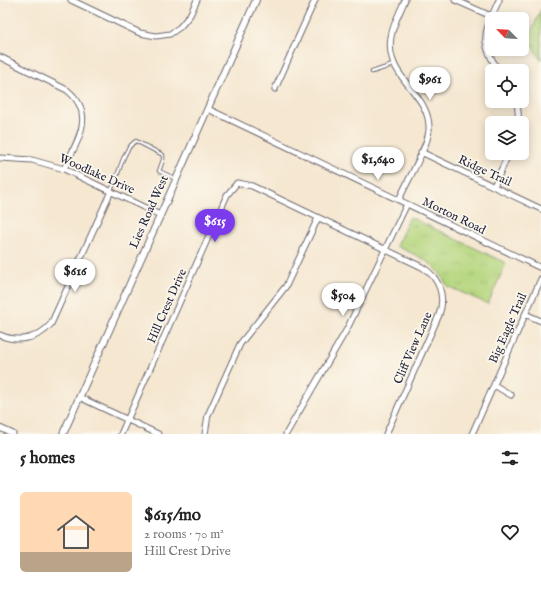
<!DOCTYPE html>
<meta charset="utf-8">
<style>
body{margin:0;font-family:"IM FELL English",serif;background:#f6f6f6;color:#222;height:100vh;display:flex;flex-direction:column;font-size:15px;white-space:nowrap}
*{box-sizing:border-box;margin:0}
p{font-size:13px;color:#767676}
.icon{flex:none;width:22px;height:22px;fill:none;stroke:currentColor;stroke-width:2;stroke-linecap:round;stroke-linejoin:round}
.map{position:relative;height:434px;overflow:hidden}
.panel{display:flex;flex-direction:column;background:#fff;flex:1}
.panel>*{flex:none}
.needle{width:26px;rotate:295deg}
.tools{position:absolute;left:485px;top:12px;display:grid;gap:8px}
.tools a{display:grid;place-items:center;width:44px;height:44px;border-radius:6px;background:#fff;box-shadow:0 2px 10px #0003;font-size:20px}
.price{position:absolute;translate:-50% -34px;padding:0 9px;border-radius:14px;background:#fff;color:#222;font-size:13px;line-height:26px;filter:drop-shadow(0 1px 2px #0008)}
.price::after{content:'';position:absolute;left:50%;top:24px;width:12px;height:9px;margin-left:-6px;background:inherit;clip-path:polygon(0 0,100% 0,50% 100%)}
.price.selected{background:#7c3aed;color:#fff}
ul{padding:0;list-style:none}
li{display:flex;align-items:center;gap:12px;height:100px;padding:0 20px}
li+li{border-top:1px solid #e0e0e0}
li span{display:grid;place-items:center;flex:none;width:112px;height:80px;border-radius:6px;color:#555}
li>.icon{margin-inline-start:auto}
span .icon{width:48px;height:48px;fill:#fffc;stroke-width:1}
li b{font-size:17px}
h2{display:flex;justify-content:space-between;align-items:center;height:48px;padding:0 20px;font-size:17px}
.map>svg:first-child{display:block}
.grass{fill:url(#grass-tufts);stroke:#6b7c5c}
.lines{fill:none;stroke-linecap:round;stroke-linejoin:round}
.service-casing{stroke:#6c676f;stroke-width:4.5}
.minor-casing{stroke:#6c676f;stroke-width:7}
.tertiary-casing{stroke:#6c676f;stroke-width:8}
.service{stroke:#fff;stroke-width:2.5}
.minor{stroke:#fff;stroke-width:5}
.tertiary{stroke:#fff;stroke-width:6}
.labels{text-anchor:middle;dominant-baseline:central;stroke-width:3.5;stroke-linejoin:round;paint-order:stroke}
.street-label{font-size:12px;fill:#22223b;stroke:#fbf7ec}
</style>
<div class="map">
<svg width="541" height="434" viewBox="0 0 541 434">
<defs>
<pattern id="grass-tufts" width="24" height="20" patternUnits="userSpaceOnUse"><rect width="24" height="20" fill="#b4d57c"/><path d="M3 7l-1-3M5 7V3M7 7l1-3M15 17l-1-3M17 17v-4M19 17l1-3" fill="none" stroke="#9ab76c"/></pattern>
</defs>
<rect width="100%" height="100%" fill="#fbf7ec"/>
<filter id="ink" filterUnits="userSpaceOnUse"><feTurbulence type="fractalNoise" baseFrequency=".025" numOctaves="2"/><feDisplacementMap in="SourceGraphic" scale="8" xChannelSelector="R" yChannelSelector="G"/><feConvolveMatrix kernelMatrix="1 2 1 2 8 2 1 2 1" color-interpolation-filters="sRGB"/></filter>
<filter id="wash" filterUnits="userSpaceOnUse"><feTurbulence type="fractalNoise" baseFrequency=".012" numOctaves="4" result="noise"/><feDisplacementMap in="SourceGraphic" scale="16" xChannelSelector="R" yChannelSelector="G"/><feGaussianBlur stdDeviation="0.9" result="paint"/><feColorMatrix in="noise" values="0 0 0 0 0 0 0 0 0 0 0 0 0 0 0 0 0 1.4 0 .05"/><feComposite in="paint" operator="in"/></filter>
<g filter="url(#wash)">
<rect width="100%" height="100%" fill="#f5e7d0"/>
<!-- grass -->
<path class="grass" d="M541,9v51l-13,-21z
M410,217l96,46 -18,41 -41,-18c-11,-25 -28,-29 -51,-40z"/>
</g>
<g filter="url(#ink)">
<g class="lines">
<!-- service casing -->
<g class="service-casing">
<path id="service" d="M372,72l21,-7
M111,190c8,-13 11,-41 25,-49l27,14v5l-4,11 17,8"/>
</g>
<!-- minor casing -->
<g class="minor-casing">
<path id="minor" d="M71,0l69,33 16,3 14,-2 10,-7 10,-12 7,-15
M455,0l36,16
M499,0c-14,31 -21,40 0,71
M0,57l67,33c30,24 10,51 -3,79
M275,89l40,-89
M517,101l2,22
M208,109l333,159
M421,152l120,57
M0,158l32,2 32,9 96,46
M494,186l15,-33
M399,200c7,-17 29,-53 30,-70 2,-38 -45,-51 -38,-93 2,-13 9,-25 14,-37
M525,314l16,7
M0,335c18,8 38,4 51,-11l60,-133
M494,385l17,10
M79,397l79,37
M0,428l13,6
M121,434l106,-239 10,-12 15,3 170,81c17,10 24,29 17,48l-53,119
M205,434l3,-19 32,-71 46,-58 32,-68
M286,434l61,-105 60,-125
M472,434l69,-155"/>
</g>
<!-- tertiary casing -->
<g class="tertiary-casing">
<path id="tertiary" d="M63,434l193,-434"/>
</g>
<!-- service -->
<use href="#service" class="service"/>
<!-- minor -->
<use href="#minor" class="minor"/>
<!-- tertiary -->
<use href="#tertiary" class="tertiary"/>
</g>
</g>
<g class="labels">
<!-- street labels -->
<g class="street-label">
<text transform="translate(485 171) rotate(25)">Ridge Trail</text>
<text transform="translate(97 174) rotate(24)">Woodlake Drive</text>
<text transform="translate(149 212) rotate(-66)">Lies Road West</text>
<text transform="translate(454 216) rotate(26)">Morton Road</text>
<text transform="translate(167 306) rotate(-66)">Hill Crest Drive</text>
<text transform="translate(508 328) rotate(-66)">Big Eagle Trail</text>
<text transform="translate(413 348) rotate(-66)">Cliff View Lane</text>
</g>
</g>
</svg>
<div class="tools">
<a><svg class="needle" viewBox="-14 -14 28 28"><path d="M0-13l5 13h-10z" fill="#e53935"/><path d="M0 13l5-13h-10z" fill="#767676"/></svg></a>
<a><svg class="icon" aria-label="locate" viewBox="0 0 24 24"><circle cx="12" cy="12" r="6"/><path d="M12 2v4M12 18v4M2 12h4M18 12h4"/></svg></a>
<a><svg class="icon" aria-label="layers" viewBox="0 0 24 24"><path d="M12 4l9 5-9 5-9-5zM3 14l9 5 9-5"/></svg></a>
</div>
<b class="price" style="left:430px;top:101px">$961</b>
<b class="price" style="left:378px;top:181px">$1,640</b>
<b class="price selected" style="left:215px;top:243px">$615</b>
<b class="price" style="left:75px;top:293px">$616</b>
<b class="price" style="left:343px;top:317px">$504</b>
</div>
<section class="panel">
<h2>5 homes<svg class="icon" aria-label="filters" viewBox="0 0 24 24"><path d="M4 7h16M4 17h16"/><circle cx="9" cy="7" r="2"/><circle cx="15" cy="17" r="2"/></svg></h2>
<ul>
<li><span style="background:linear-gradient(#ffd9b3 75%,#b9a48a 0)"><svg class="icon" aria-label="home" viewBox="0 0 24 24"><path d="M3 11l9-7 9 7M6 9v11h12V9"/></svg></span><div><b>$615/mo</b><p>2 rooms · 70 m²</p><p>Hill Crest Drive</p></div><svg class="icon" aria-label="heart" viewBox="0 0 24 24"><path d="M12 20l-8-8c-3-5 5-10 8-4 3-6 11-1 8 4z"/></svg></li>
</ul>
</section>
